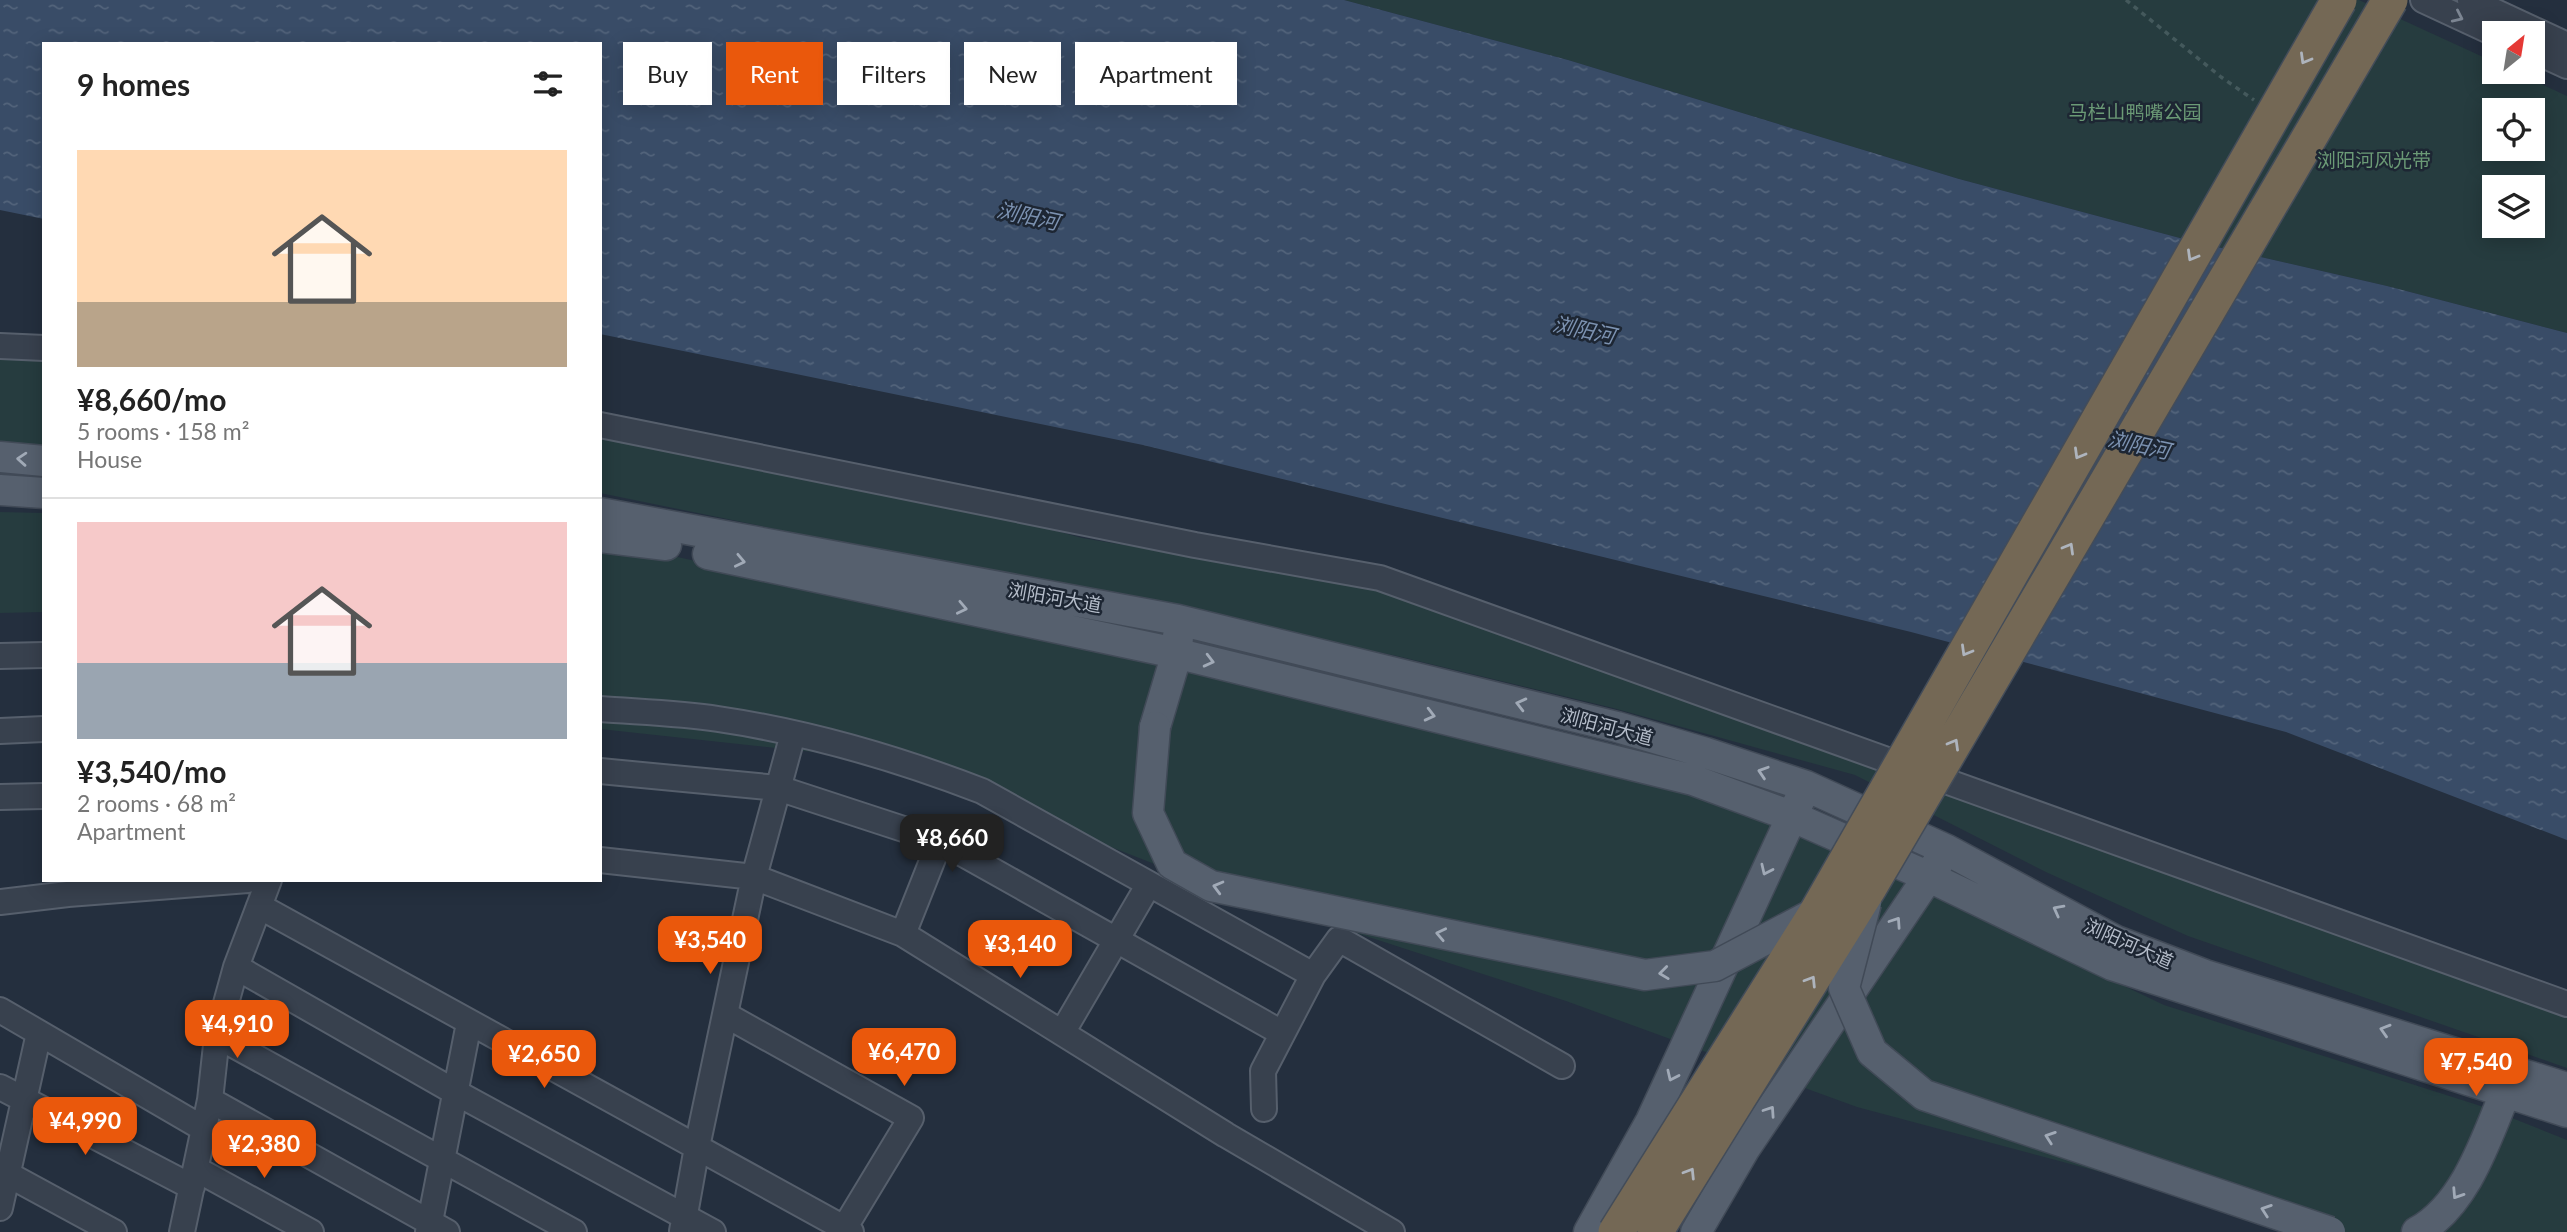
<!DOCTYPE html>
<meta charset="utf-8">
<style>
body{margin:0;font-family:Lato,"Noto Sans SC",sans-serif;background:#f6f6f6;color:#222;height:100vh;display:flex;flex-direction:column;font-size:26px;white-space:nowrap}
*{box-sizing:border-box;margin:0}
p{font-size:23px;color:#767676}
.icon{flex:none;width:38px;height:38px;fill:none;stroke:currentColor;stroke-width:2;stroke-linecap:round;stroke-linejoin:round}
.map{position:relative;flex:1;overflow:hidden}
.side{position:absolute;left:42px;top:42px;width:560px;height:840px;display:flex;flex-direction:column;background:#fff;border-radius:0px;box-shadow:0 4px 18px #0003}
.side>*{flex:none}
.banner{position:absolute;left:623px;top:42px;width:665px;height:63px;display:flex;gap:14px}
.needle{width:46px;rotate:30deg}
.buttons{position:absolute;left:2482px;top:21px;display:grid;gap:14px}
.buttons a{display:grid;place-items:center;width:63px;height:63px;border-radius:0px;background:#fff;box-shadow:0 4px 18px #0003;font-size:35px}
.price{position:absolute;translate:-50% -60px;padding:0 16px;border-radius:14px;background:#ea580c;color:#fff;font-size:23px;line-height:46px;filter:drop-shadow(0 2px 4px #0008)}
.price::after{content:'';position:absolute;left:50%;top:42px;width:21px;height:16px;margin-left:-10px;background:inherit;clip-path:polygon(0 0,100% 0,50% 100%)}
.price.current{background:#222;color:#fff}
ul{padding:0;list-style:none}
li{display:grid;align-content:center;gap:14px;height:371px;padding:0 35px}
li+li{border-top:2px solid #e0e0e0}
li span{display:grid;place-items:center;height:217px;border-radius:0px;color:#555}
li>.icon{margin-inline-start:auto}
span .icon{width:126px;height:126px;fill:#fffc;stroke-width:1}
li b{font-size:30px}
h2{display:flex;justify-content:space-between;align-items:center;height:84px;padding:0 35px;font-size:30px}
.chip{padding:0 24px;border-radius:0px;background:#fff;box-shadow:0 4px 18px #0003;font-size:24px;line-height:63px}
.chip.current{background:#ea580c;color:#fff}
.map>svg:first-child{display:block}
.green{fill:#263c3f;fill-rule:evenodd}
.water{fill:url(#water-ripples)}
.lines{fill:none;stroke-linecap:round;stroke-linejoin:round}
.minor-casing{stroke:#565f6c;stroke-width:28}
.major-casing{stroke:#414a57;stroke-width:33}
.path{stroke:#44595c;stroke-width:3.5;stroke-dasharray:5 5;stroke-linecap:butt}
.minor{stroke:#38414e;stroke-width:24}
.major{stroke:#56606e;stroke-width:30}
.major-bridge-casing{stroke:#414a57;stroke-width:33;stroke-linecap:butt}
.highway-bridge-casing{stroke:#434c59;stroke-width:38;stroke-linecap:butt}
.major-bridge{stroke:#56606e;stroke-width:30}
.highway-bridge{stroke:#746855;stroke-width:35}
.oneway{stroke:#7c8592}
.oneway2{stroke:#aeb4bd}
.oneway3{stroke:#a1aab7}
.labels{text-anchor:middle;dominant-baseline:central;stroke-width:5;stroke-linejoin:round;paint-order:stroke}
.park-label{font-size:19px;fill:#6b9a76;stroke:#1d2633}
.street-label{font-size:19px;fill:#b4bcc9;stroke:#1d2633}
.water-label{font-size:21px;font-style:italic;fill:#7c92b1;stroke:#1d2633}
</style>
<div class="map">
<svg width="2567" height="1232" viewBox="0 0 2567 1232">
<defs>
<pattern id="water-ripples" width="26" height="14" patternUnits="userSpaceOnUse" patternTransform="scale(1.75)"><rect width="26" height="14" fill="#394c67"/><path d="M2 4q2-2 4 0t4 0M15 11q2-2 4 0t4 0" fill="none" stroke="#53647b"/></pattern>
</defs>
<rect width="100%" height="100%" fill="#242f3e"/>
<!-- green -->
<path class="green" d="M1344,0h1015l135,62v10h21l52,24v237l-180,-47 -196,-45 -232,-62 -391,-119zM2494,110h38v39h-38zM2494,187h38v39h-38z
M0,351l44,3v91l-44,-2z
M600,437l424,85 58,16 254,42 66,16 713,256 184,70 268,93v53l-379,-132 -140,-63 -193,-98 -242,-67 -216,-52 -797,-163z
M0,512l44,1v99l-44,1z
M600,540l1093,240 471,225 323,103 80,32v92h-241l-469,-125 -291,-106 -355,-115 -323,-126 -288,-31z"/>
<!-- water -->
<path class="water" d="M0,0h1344l224,60 391,119 232,62 196,45 180,47v507l-281,-108 -375,-100 -768,-187 -543,-111v-290h-556v175l-44,-9z"/>
<g class="lines">
<!-- minor casing -->
<g class="minor-casing">
<path id="minor" d="M2423,0l71,33
M2470,0l97,45
M2532,50l35,16
M0,346l44,2
M600,425l595,120 185,33 1187,426
M0,656l44,-1
M600,709c39,3 79,4 118,10 88,13 181,40 264,72l331,184
M0,731l44,-2
M600,771l178,17 162,53 342,192
M0,797l44,-1
M600,860l154,17 149,57 323,201 166,97
M0,902l68,-8 180,-14
M259,906l592,326
M903,934l37,-93
M236,967l219,125 258,140
M0,1010l204,119
M726,1015l185,103 -69,114
M1062,1033l87,-149
M217,1036l357,196
M0,1087l192,100
M210,1100l237,132
M1264,1109l-1,-38 50,-96 26,-36 223,127
M196,1169l115,63
M0,1170l114,62
M0,1208l39,-175
M682,1231l15,-84 57,-270 39,-143
M182,1232l28,-132 7,-64 19,-69 33,-87
M428,1232l41,-209"/>
</g>
<!-- major casing -->
<g class="major-casing">
<path id="major" d="M0,457l44,4
M0,490l44,3
M600,513l578,107 439,107 89,26 100,33 141,64 169,91 89,34 362,113
M600,537l66,8
M708,554l463,98 522,128 98,36 136,60 185,89 455,147
M1155,727l22,-74 1,-17
M1589,1232l62,-111 149,-322
M1696,1232l49,-84 194,-287
M2417,1232c53,-29 73,-106 96,-158"/>
</g>
<!-- path -->
<path class="path" d="M2126,0l95,77 33,23
M2332,154l20,13"/>
<!-- minor -->
<use href="#minor" class="minor"/>
<!-- major -->
<use href="#major" class="major"/>
<!-- major-bridge casing -->
<g class="major-bridge-casing">
<path id="major-bridge" d="M1155,727l-7,86 24,51 39,22 434,89 70,-9 102,-54
M1866,903l-22,85 28,64 52,43 406,137"/>
</g>
<!-- highway-bridge casing -->
<g class="highway-bridge-casing">
<path id="highway-bridge" d="M1616,1232l201,-320 522,-912
M1655,1232l215,-346 520,-886"/>
</g>
<!-- major-bridge -->
<use href="#major-bridge" class="major-bridge"/>
<!-- highway-bridge -->
<use href="#highway-bridge" class="highway-bridge"/>
</g>
<!-- one-way arrows -->
<defs><path id="oneway-chevron" d="M-2-3.5L2.5 0L-2 3.5" fill="none" stroke-width="1.6" stroke-linecap="round" stroke-linejoin="round" transform="scale(1.75)"/></defs>
<use class="oneway" href="#oneway-chevron" transform="translate(2458 17) rotate(25)"/>
<g class="oneway2">
<use href="#oneway-chevron" transform="translate(2305 59) rotate(120)"/>
<use href="#oneway-chevron" transform="translate(2192 256) rotate(120)"/>
<use href="#oneway-chevron" transform="translate(2079 454) rotate(120)"/>
<use href="#oneway-chevron" transform="translate(2069 548) rotate(-60)"/>
<use href="#oneway-chevron" transform="translate(1966 651) rotate(120)"/>
<use href="#oneway-chevron" transform="translate(1954 744) rotate(-60)"/>
<use href="#oneway-chevron" transform="translate(1811 981) rotate(-58)"/>
<use href="#oneway-chevron" transform="translate(1690 1173) rotate(-58)"/>
</g>
<g class="oneway3">
<use href="#oneway-chevron" transform="translate(22 459) rotate(-176)"/>
<use href="#oneway-chevron" transform="translate(740 561) rotate(12)"/>
<use href="#oneway-chevron" transform="translate(962 608) rotate(12)"/>
<use href="#oneway-chevron" transform="translate(1209 661) rotate(14)"/>
<use href="#oneway-chevron" transform="translate(1521 704) rotate(-166)"/>
<use href="#oneway-chevron" transform="translate(1430 715) rotate(14)"/>
<use href="#oneway-chevron" transform="translate(1763 772) rotate(-162)"/>
<use href="#oneway-chevron" transform="translate(1766 870) rotate(115)"/>
<use href="#oneway-chevron" transform="translate(1218 887) rotate(-165)"/>
<use href="#oneway-chevron" transform="translate(2058 910) rotate(-152)"/>
<use href="#oneway-chevron" transform="translate(1896 922) rotate(-56)"/>
<use href="#oneway-chevron" transform="translate(1441 934) rotate(-168)"/>
<use href="#oneway-chevron" transform="translate(1664 973) rotate(173)"/>
<use href="#oneway-chevron" transform="translate(2385 1030) rotate(-163)"/>
<use href="#oneway-chevron" transform="translate(1672 1076) rotate(115)"/>
<use href="#oneway-chevron" transform="translate(1770 1111) rotate(-56)"/>
<use href="#oneway-chevron" transform="translate(2050 1137) rotate(-161)"/>
<use href="#oneway-chevron" transform="translate(2457 1194) rotate(123)"/>
<use href="#oneway-chevron" transform="translate(2266 1210) rotate(-161)"/>
</g>
<g class="labels">
<!-- park labels -->
<g class="park-label">
<text x="2135" y="111">马栏山鸭嘴公园</text>
<text x="2374" y="159">浏阳河风光带</text>
</g>
<!-- street labels -->
<g class="street-label">
<text transform="translate(1055 597) rotate(10)">浏阳河大道</text>
<text transform="translate(1607 726) rotate(15)">浏阳河大道</text>
<text transform="translate(2129 943) rotate(24)">浏阳河大道</text>
</g>
<!-- water labels -->
<g class="water-label">
<text transform="translate(1028 215) rotate(12)">浏阳河</text>
<text transform="translate(1584 329) rotate(12)">浏阳河</text>
<text transform="translate(2139 444) rotate(12)">浏阳河</text>
</g>
</g>
</svg>
<div class="buttons">
<a><svg class="needle" viewBox="-14 -14 28 28"><path d="M0-13l5 13h-10z" fill="#e53935"/><path d="M0 13l5-13h-10z" fill="#767676"/></svg></a>
<a><svg class="icon" aria-label="locate" viewBox="0 0 24 24"><circle cx="12" cy="12" r="6"/><path d="M12 2v4M12 18v4M2 12h4M18 12h4"/></svg></a>
<a><svg class="icon" aria-label="layers" viewBox="0 0 24 24"><path d="M12 4l9 5-9 5-9-5zM3 14l9 5 9-5"/></svg></a>
</div>
<b class="price current" style="left:952px;top:874px">¥8,660</b>
<b class="price" style="left:710px;top:976px">¥3,540</b>
<b class="price" style="left:1020px;top:980px">¥3,140</b>
<b class="price" style="left:237px;top:1060px">¥4,910</b>
<b class="price" style="left:904px;top:1088px">¥6,470</b>
<b class="price" style="left:544px;top:1090px">¥2,650</b>
<b class="price" style="left:2476px;top:1098px">¥7,540</b>
<b class="price" style="left:85px;top:1157px">¥4,990</b>
<b class="price" style="left:264px;top:1180px">¥2,380</b>
<div class="banner">
<a class="chip">Buy</a>
<a class="chip current">Rent</a>
<a class="chip">Filters</a>
<a class="chip">New</a>
<a class="chip">Apartment</a>
</div>
<section class="side">
<h2>9 homes<svg class="icon" aria-label="filters" viewBox="0 0 24 24"><path d="M4 7h16M4 17h16"/><circle cx="9" cy="7" r="2"/><circle cx="15" cy="17" r="2"/></svg></h2>
<ul>
<li><span style="background:linear-gradient(#ffd9b3 70%,#b9a48a 0)"><svg class="icon" aria-label="home" viewBox="0 0 24 24"><path d="M3 11l9-7 9 7M6 9v11h12V9"/></svg></span><div><b>¥8,660/mo</b><p>5 rooms · 158 m²</p><p>House</p></div></li>
<li><span style="background:linear-gradient(#f6c9c9 65%,#9aa5b1 0)"><svg class="icon" aria-label="home" viewBox="0 0 24 24"><path d="M3 11l9-7 9 7M6 9v11h12V9"/></svg></span><div><b>¥3,540/mo</b><p>2 rooms · 68 m²</p><p>Apartment</p></div></li>
</ul>
</section>
</div>
